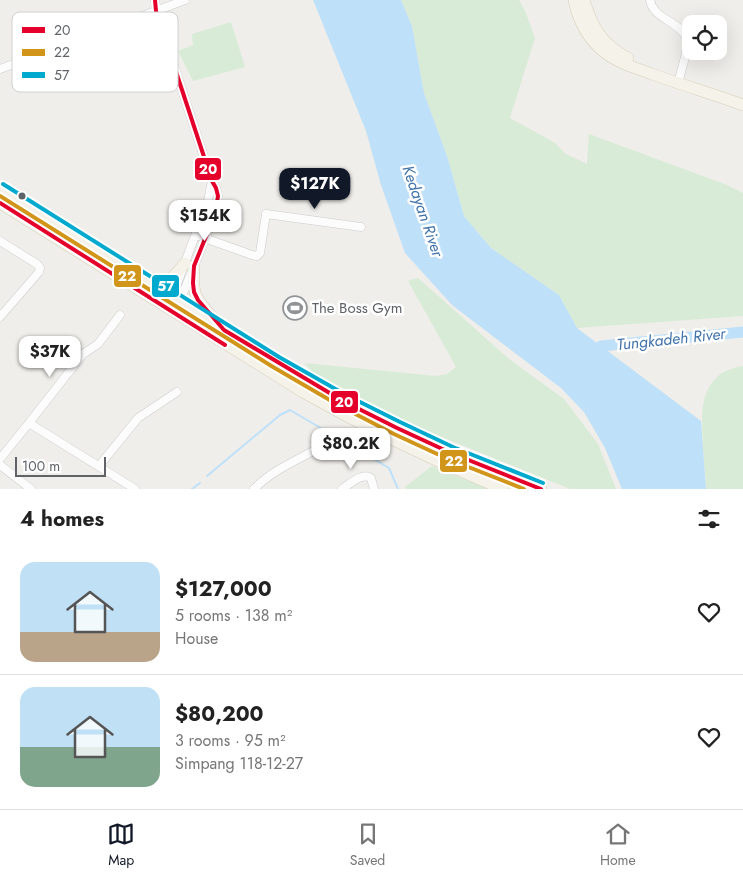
<!DOCTYPE html>
<meta charset="utf-8">
<style>
body{margin:0;font-family:Jost,sans-serif;background:#f6f6f6;color:#222;height:100vh;display:flex;flex-direction:column;font-size:19px;white-space:nowrap}
*{box-sizing:border-box;margin:0}
p{font-size:16px;color:#767676}
.icon{flex:none;width:28px;height:28px;fill:none;stroke:currentColor;stroke-width:2;stroke-linecap:round;stroke-linejoin:round}
.map{position:relative;height:489px;overflow:hidden}
.panel{display:flex;flex-direction:column;background:#fff;flex:1}
.panel>*{flex:none}
.controls{position:absolute;left:682px;top:15px;display:grid;gap:10px}
.controls a{display:grid;place-items:center;width:45px;height:45px;border-radius:10px;background:#fff;box-shadow:0 5px 20px #0002;font-size:25px}
.scale{position:absolute;left:15px;bottom:12px;width:91px;box-sizing:border-box;padding-left:5px;border:2px solid #5f6368;border-top:0;font-size:14px;line-height:18px;white-space:nowrap;color:#5f6368;-webkit-text-stroke:4px #fff;paint-order:stroke}
.price{position:absolute;translate:-50% -42px;padding:0 11px;border-radius:10px;background:#fff;color:#222;font-size:16px;line-height:32px;filter:drop-shadow(0 1px 2px #0008)}
.price::after{content:'';position:absolute;left:50%;top:30px;width:15px;height:11px;margin-left:-8px;background:inherit;clip-path:polygon(0 0,100% 0,50% 100%)}
.price.current{background:#111827;color:#fff}
ul{padding:0;list-style:none}
li{display:flex;align-items:center;gap:15px;height:125px;padding:0 20px}
li+li{border-top:1px solid #e0e0e0}
li span{display:grid;place-items:center;flex:none;width:140px;height:100px;border-radius:15px;color:#555}
li>.icon{margin-inline-start:auto}
span .icon{width:60px;height:60px;fill:#fffc;stroke-width:1}
li b{font-size:21px}
h2{display:flex;justify-content:space-between;align-items:center;height:60px;padding:0 20px;font-size:21px}
.tabs{display:flex;justify-content:space-around;align-items:center;height:70px;border-top:1px solid #e0e0e0;background:#fff;font-size:14px;color:#767676}
.tabs a{display:grid;justify-items:center;gap:2px}
.tabs .current{color:#111827}
.map>svg:first-child{display:block}
.green{fill:#d8ebd6}
.water{fill:#bfe0f9}
.lines{fill:none;stroke-linecap:round;stroke-linejoin:round}
.stream{stroke:#bfe0f9;stroke-width:2}
.river{stroke:#bfe0f9;stroke-width:11}
.street-casing{stroke:#cbcccc;stroke-width:9}
.primary-casing{stroke:#d7ceb8;stroke-width:12}
.street{stroke:#fdfcfc;stroke-width:8}
.primary{stroke:#f4f2e9;stroke-width:11}
.bus-1-casing{stroke:#fff;stroke-width:8}
.bus-2-casing{stroke:#fff;stroke-width:8}
.bus-3-casing{stroke:#fff;stroke-width:8}
.bus-1{stroke:#e4002b;stroke-width:4}
.bus-2{stroke:#d1951a;stroke-width:4}
.bus-3{stroke:#00a9ce;stroke-width:4}
.bus-dot{fill:#5f6368;stroke:#fff;stroke-width:2}
.labels{text-anchor:middle;dominant-baseline:central;stroke-width:5;stroke-linejoin:round;paint-order:stroke}
.poi-label{font-size:15px;fill:#5f6368;stroke:#fff;text-anchor:start}
.water-label{font-size:16px;font-style:italic;fill:#4174aa;stroke:#fff}
.key{fill:#fff;stroke:#cfd0d2;stroke-width:1}
.key-label{font-size:14px;fill:#5f6368}
.line-badge{stroke:#fff;stroke-width:2}
.badge-label{font-size:14px;text-anchor:middle;font-weight:bold;fill:#fff}
</style>
<div class="map">
<svg width="743" height="489" viewBox="0 0 743 489">
<rect width="100%" height="100%" fill="#efeeea"/>
<!-- green -->
<path class="green" d="M401,0h118l6,11 10,27 -25,80 45,25 11,11 21,10 2,-30 138,51 16,8v123l-166,12 -18,-33 -68,-47 -27,-32 -17,-60 -23,-63 -12,-67z
M231,22l14,45 -52,14 -15,-30 15,-6 -1,-11z
M418,278l91,81 55,40 34,45 18,45h-46l-170,-69 -85,-46 -11,-11 132,13 11,-2 9,-7 -48,-86z
M743,366v123h-37c-1,-14 -2,-29 -3,-43 -1,-24 -5,-52 15,-70 7,-6 16,-8 25,-10z
M432,466l56,23h-82l-1,-2z"/>
<!-- water -->
<path class="water" d="M313,0h88l11,26 12,67 23,63 17,60 27,32 68,47 18,33 124,93 5,68h-84l-17,-41 -21,-36 -23,-24 -109,-83 -47,-52 -24,-68 -15,-54z"/>
<g class="lines">
<!-- stream -->
<path class="stream" d="M207,476l73,-61 10,-5 99,58 9,21
M192,489l8,-6"/>
<!-- river -->
<path class="river" d="M589,356l12,-10 142,-14"/>
<!-- street casing -->
<g class="street-casing">
<path id="street" d="M155,0l1,11 56,170 4,7 2,8 -3,18 -40,99
M650,0c3,19 29,21 36,37 4,8 -4,30 -6,39
M0,69l185,-69
M196,235l56,20 5,1 3,-3 6,-39 95,13
M0,241l37,23 3,4 -1,4 -39,45
M171,300l37,-99 4,-20
M29,423l106,66
M0,459l29,-36 54,-69 15,-10 22,-29
M0,465l31,24
M99,466l39,-48 39,-26
M254,489c17,-18 43,-29 65,-41
M342,489c8,-5 20,-17 29,-11l3,11"/>
</g>
<!-- primary casing -->
<g class="primary-casing">
<path id="primary" d="M574,0c4,20 14,39 30,52 14,11 32,16 48,22 30,11 61,20 91,31
M584,0c8,27 18,45 44,58
M0,189l276,173 67,39 54,27 54,25 90,36
M0,203l303,189c65,37 131,69 200,97
M194,266c-2,29 1,32 20,53
M146,278c24,4 24,4 39,-15"/>
</g>
<!-- street -->
<use href="#street" class="street"/>
<!-- primary -->
<use href="#primary" class="primary"/>
<!-- bus-1 casing -->
<g class="bus-1-casing">
<path id="bus-1" d="M155,0l1,11 56,170 4,7 2,8 -3,18 -21,52 -1,17 1,9 4,8 26,30 119,71 54,27 54,25 90,36
M0,203l225,142"/>
</g>
<!-- bus-2 casing -->
<g class="bus-2-casing">
<path id="bus-2" d="M0,196l273,171 67,39 54,28 54,25 76,30"/>
</g>
<!-- bus-3 casing -->
<g class="bus-3-casing">
<path id="bus-3" d="M3,184l276,173 67,38 54,27 53,25 90,36"/>
</g>
<!-- bus-1 -->
<use href="#bus-1" class="bus-1"/>
<!-- bus-2 -->
<use href="#bus-2" class="bus-2"/>
<!-- bus-3 -->
<use href="#bus-3" class="bus-3"/>
</g>
<!-- icons -->
<defs>
<g id="stadium-ring" transform="scale(1.25)"><circle r="9.5" fill="#fff" stroke="#919496" stroke-width="1.5"/><path d="M0-5a6.5 5 0 1 0 0 10a6.5 5 0 1 0 0-10ZM-3.5-1.8h7v3.6h-7Z" fill="#919496"/></g>
</defs>
<g fill-rule="evenodd">
<use href="#stadium-ring" x="295" y="308"/>
</g>
<!-- markers -->
<circle class="bus-dot" cx="22" cy="196" r="4.5"/>
<g class="labels">
<!-- poi labels -->
<g class="poi-label">
<text x="312" y="308">The Boss Gym</text>
</g>
<!-- water labels -->
<g class="water-label">
<text transform="translate(423 211) rotate(71)">Kedayan River</text>
<text transform="translate(671 339) rotate(-6)">Tungkadeh River</text>
</g>
</g>
<!-- legend -->
<rect x="12" y="12" width="166" height="80" rx="8" class="key"/>
<rect x="22" y="27" width="23" height="6" fill="#e4002b"/>
<rect x="22" y="49" width="23" height="7" fill="#d1951a"/>
<rect x="22" y="72" width="23" height="6" fill="#00a9ce"/>
<g class="key-label">
<text x="54" y="35">20</text>
<text x="54" y="57">22</text>
<text x="54" y="80">57</text>
</g>
<g class="line-badge">
<rect x="194" y="157" width="28" height="24" rx="5" fill="#e4002b"/>
<rect x="113" y="264" width="29" height="24" rx="5" fill="#d1951a"/>
<rect x="151" y="274" width="29" height="24" rx="5" fill="#00a9ce"/>
<rect x="330" y="390" width="29" height="24" rx="5" fill="#e4002b"/>
<rect x="439" y="449" width="29" height="24" rx="5" fill="#d1951a"/>
</g>
<g class="badge-label">
<text x="208" y="174">20</text>
<text x="127" y="281">22</text>
<text x="166" y="291">57</text>
<text x="344" y="407">20</text>
<text x="454" y="466">22</text>
</g>
</svg>
<div class="controls">
<a><svg class="icon" aria-label="locate" viewBox="0 0 24 24"><circle cx="12" cy="12" r="6"/><path d="M12 2v4M12 18v4M2 12h4M18 12h4"/></svg></a>
</div>
<div class="scale">100 m</div>
<b class="price current" style="left:315px;top:210px">$127K</b>
<b class="price" style="left:205px;top:242px">$154K</b>
<b class="price" style="left:50px;top:378px">$37K</b>
<b class="price" style="left:351px;top:470px">$80.2K</b>
</div>
<section class="panel">
<h2>4 homes<svg class="icon" aria-label="filters" viewBox="0 0 24 24"><path d="M4 7h16M4 17h16"/><circle cx="9" cy="7" r="2"/><circle cx="15" cy="17" r="2"/></svg></h2>
<ul>
<li><span style="background:linear-gradient(#bfe0f5 70%,#b9a48a 0)"><svg class="icon" aria-label="home" viewBox="0 0 24 24"><path d="M3 11l9-7 9 7M6 9v11h12V9"/></svg></span><div><b>$127,000</b><p>5 rooms · 138 m²</p><p>House</p></div><svg class="icon" aria-label="heart" viewBox="0 0 24 24"><path d="M12 20l-8-8c-3-5 5-10 8-4 3-6 11-1 8 4z"/></svg></li>
<li><span style="background:linear-gradient(#bfe0f5 60%,#7fa58c 0)"><svg class="icon" aria-label="home" viewBox="0 0 24 24"><path d="M3 11l9-7 9 7M6 9v11h12V9"/></svg></span><div><b>$80,200</b><p>3 rooms · 95 m²</p><p>Simpang 118-12-27</p></div><svg class="icon" aria-label="heart" viewBox="0 0 24 24"><path d="M12 20l-8-8c-3-5 5-10 8-4 3-6 11-1 8 4z"/></svg></li>
</ul>
</section>
<nav class="tabs">
<a class="current"><svg class="icon" aria-label="map" viewBox="0 0 24 24"><path d="M3 6l6-2 6 2 6-2v14l-6 2-6-2-6 2zM9 4v14M15 6v14"/></svg>Map</a>
<a><svg class="icon" aria-label="saved" viewBox="0 0 24 24"><path d="M7 4h10v16l-5-4-5 4z"/></svg>Saved</a>
<a><svg class="icon" aria-label="home" viewBox="0 0 24 24"><path d="M3 11l9-7 9 7M6 9v11h12V9"/></svg>Home</a>
</nav>
